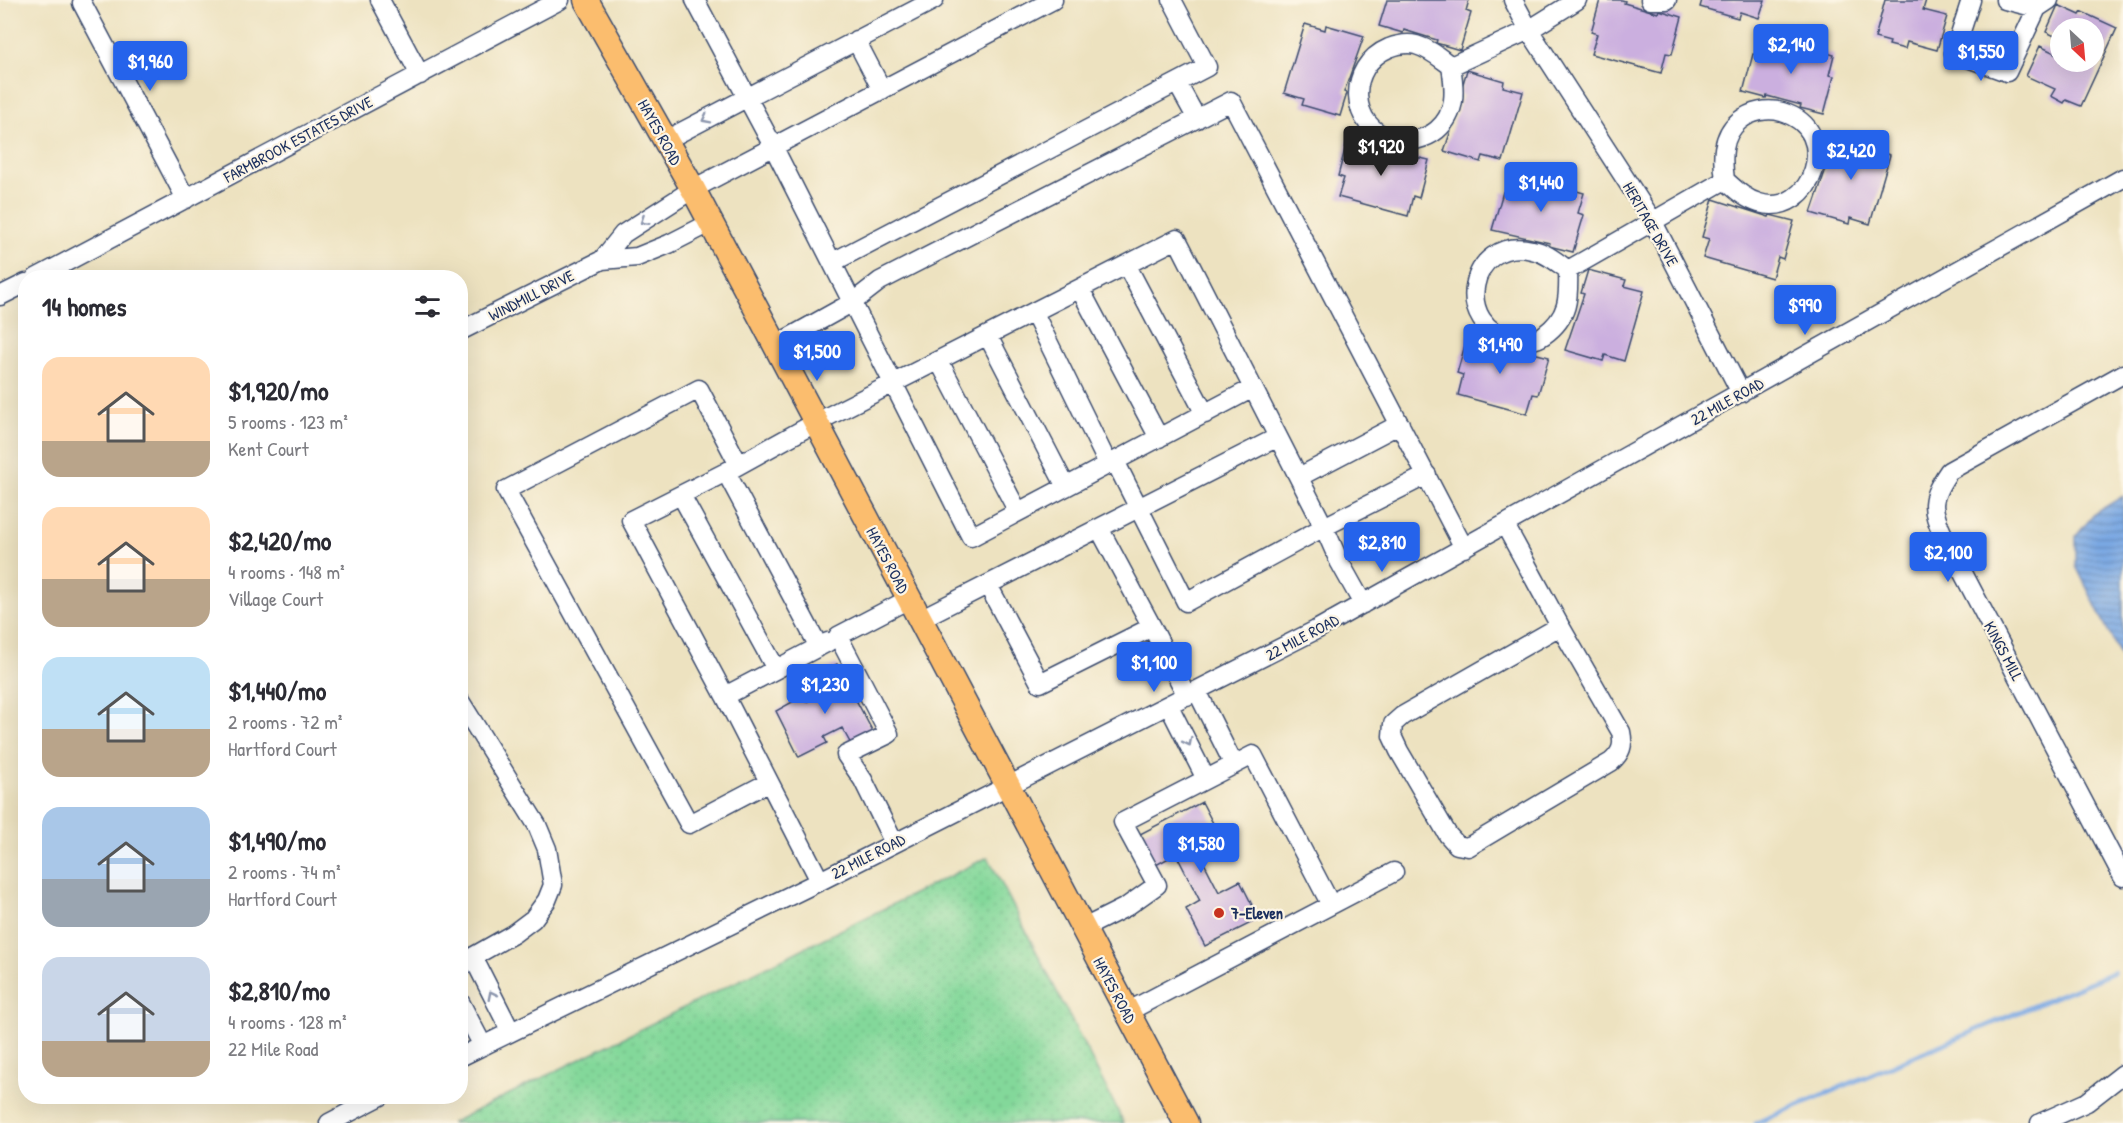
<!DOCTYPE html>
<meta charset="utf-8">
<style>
body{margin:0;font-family:"Patrick Hand",sans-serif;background:#f7f7f7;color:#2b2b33;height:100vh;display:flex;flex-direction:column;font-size:22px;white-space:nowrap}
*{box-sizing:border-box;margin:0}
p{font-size:20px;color:#7c7c81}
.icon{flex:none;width:33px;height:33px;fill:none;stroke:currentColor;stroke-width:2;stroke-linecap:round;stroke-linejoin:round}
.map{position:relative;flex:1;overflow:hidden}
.drawer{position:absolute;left:18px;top:270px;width:450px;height:834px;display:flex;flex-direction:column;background:#fff;border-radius:24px;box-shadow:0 6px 24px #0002}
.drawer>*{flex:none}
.needle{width:39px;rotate:154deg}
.fabs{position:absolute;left:2050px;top:18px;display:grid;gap:12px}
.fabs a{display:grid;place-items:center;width:54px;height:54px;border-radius:50%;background:#fff;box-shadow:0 6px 24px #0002;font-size:30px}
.price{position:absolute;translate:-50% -51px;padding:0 14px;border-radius:6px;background:#2563eb;color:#fff;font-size:20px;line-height:39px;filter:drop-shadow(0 2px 3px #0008)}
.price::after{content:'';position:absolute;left:50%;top:36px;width:18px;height:14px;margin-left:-9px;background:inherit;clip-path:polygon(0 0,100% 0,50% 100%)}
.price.active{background:#222;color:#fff}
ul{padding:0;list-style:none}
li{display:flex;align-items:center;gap:18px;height:150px;padding:0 24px}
li span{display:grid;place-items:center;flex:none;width:168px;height:120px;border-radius:18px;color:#555}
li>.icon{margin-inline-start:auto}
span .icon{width:72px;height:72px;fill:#fffc;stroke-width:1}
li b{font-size:26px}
h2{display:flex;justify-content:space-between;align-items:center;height:72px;padding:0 24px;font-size:26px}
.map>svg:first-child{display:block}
.grass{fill:url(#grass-dots);stroke:#4f847c;stroke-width:1.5}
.water{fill:url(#water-rules);stroke:#4a6ca0;stroke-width:1.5}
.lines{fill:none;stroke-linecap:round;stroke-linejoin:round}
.stream{stroke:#7aa8e3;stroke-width:5}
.building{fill:#cbafdf}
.minor-casing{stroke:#3a4a6d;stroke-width:21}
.major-casing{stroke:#3a4a6d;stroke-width:27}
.minor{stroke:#fff;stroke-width:18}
.major{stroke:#fbbd6e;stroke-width:24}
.oneway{stroke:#8d97ae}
.poi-dot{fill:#c8321e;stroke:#fcf5e5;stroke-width:2}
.labels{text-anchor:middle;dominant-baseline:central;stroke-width:4.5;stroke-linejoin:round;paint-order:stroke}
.street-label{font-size:16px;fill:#1b2f5e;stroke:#fcf5e5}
.poi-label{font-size:16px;font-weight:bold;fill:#1b2f5e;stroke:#fcf5e5;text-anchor:start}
</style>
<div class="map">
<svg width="2123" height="1123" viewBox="0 0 2123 1123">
<defs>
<pattern id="grass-dots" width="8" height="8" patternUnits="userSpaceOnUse" patternTransform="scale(1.5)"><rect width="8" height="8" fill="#83d89a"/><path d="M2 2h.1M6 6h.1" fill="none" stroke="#71ba87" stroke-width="1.8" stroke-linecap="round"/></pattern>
<pattern id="water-rules" width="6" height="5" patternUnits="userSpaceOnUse" patternTransform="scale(1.5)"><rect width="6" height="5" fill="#7aa8e3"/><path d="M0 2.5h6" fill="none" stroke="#6389bb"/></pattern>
</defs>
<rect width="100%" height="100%" fill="#fcf5e5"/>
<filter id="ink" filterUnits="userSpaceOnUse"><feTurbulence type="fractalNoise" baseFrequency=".0167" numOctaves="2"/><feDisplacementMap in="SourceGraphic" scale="12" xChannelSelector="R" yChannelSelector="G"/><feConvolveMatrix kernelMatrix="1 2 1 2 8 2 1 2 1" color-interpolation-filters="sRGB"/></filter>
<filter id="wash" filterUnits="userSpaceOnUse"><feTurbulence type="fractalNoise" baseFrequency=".008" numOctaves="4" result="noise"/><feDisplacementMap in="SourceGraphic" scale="24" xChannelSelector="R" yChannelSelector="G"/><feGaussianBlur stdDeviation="1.35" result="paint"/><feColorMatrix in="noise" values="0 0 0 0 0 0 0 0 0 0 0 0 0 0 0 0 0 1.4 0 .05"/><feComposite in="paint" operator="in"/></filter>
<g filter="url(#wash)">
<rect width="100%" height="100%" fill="#ede2c0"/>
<!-- grass -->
<path class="grass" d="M988,857l136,266h-673z"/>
<!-- water -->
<path class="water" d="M2123,496v165l-47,-95v-30l19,-23z"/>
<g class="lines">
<!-- stream -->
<path class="stream" d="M1756,1123l358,-151"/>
</g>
<g id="blocks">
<!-- building -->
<path class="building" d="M1387,0h82l-3,11 5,2 -11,37 -24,-7 1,-3 -33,-10 -1,3 -24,-7z
M1600,0h22l3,1 -1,2 34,10 1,-3 23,7 -10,37 -6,-1 -5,20 -70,-19 6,-20 -6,-2z
M1702,0h63l-6,18 -19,-6 -2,6 -38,-11z
M1885,0h41l-3,10 24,6 -10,34 -30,-8 -2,7 -16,-4 1,-3 -15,-4z
M2058,5l22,10 2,-3 35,16 -36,78 -15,-6 -2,3 -13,-7 4,-7 -29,-13 14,-30 21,10v6h33v-34h-33v11l-15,-7z
M1305,24l20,6 1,-5 38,11 -20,56 3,1 -7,23 -38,-11 2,-6 -20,-6z
M1765,36l69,19 -5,20 5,1 -10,38 -24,-6 1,-3 -34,-9 -1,2 -23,-6 10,-38 6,1z
M1467,70l37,11 -1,6 20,5 -20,69 -20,-5 -2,6 -37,-11 19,-56 -3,-1z
M1834,133l38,10 -2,6 20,6 -20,69 -20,-6 -1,6 -38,-11 19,-56 -3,-1z
M1348,138l24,6 -1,3 58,13 -10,38 -6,-2 -5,20 -70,-19 6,-19 -6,-2z
M1515,174l69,19 -6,20 6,2 -11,37 -24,-6 1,-3 -58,-13 11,-38 6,2z
M1713,199l56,18 1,-2 24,6 -11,38 -5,-2 -6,21 -69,-20 6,-19 -7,-2z
M1588,270l38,10 -2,6 20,5 -20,70 -19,-6 -2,6 -38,-11 19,-56 -3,-1z
M1468,335l56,19 1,-3 24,6 -11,38 -5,-1 -6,20 -69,-19 5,-20 -6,-2z
M837,664l37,70 -22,12 -10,-18 -18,9 3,6 -28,14 -23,-46 27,-15 3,6 18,-9 -9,-18z
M1202,802l16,31 -23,12 24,47 21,-11 19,38 -54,27 -19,-37 14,-8 -24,-47 -20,11 -16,-31z"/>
</g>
</g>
<g filter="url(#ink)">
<use href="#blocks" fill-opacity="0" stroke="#3a4a6d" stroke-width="1.5"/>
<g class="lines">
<!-- minor casing -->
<g class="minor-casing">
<path id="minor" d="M380,0l40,75
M695,0l78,146 198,391 282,-149
M1513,0l16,30 123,190 89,173
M1650,0h17
M1971,0l-17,53 53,19 30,-64 12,-8
M2005,0l32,8
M82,3l104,196
M856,40l26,50
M1451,66c4,24 6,47 -14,64 -11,9 -28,13 -43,10 -46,-12 -48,-74 -5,-92 8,-3 19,-5 27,-3 14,4 24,13 35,21l78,-36 48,-30
M1177,83l20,36
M664,141l270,-141
M602,260l21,-26 70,-45 360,-189
M833,262l374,-195 -35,-67
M1127,266l78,148
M1568,270c1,28 1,47 -24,65 -8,6 -20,7 -30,5 -63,-12 -46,-105 18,-90 13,2 25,12 36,20l157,-90c10,9 20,19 34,23 53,16 85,-73 23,-91 -14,-4 -31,-1 -43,9 -18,15 -17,38 -14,59
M36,278l524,-278
M1080,289l79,149
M0,296l26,-13
M1034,313l74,151
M460,331l142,-71 35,-3 32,-13 41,-21
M988,336l78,151
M774,346l79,-44 27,-21 351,-180 233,447
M939,361l79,151
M2123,374l-174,97c-19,28 -19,36 -5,66l179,340
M1115,461l71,141 138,-75 103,-52
M739,465l-40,-76 -193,101 183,334 80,-42
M1299,477l101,-53
M681,495l95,174
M1505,525l55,101 61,106c3,14 0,21 -10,30l-143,85 -11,-2 -9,-10 -49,-84 -7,-15 1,-12 9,-8 158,-90
M1099,528l53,99
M988,585l52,98 112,-56 35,69
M920,619l358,-182
M819,647l-93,-175 89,-49 362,-184 147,288 15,34 24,43
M1197,691l37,74
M725,696l-94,-176 95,-48
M460,701l77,124 10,24 6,36 -6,15 -14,19 -20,15 -53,30
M1169,706l37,73
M894,843l-31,-63 -17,-25 43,-21 -51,-98 71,-37
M820,881l-95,-185 103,-54
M1082,929l44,-22 31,-22 -34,-63 130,-67 78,150
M473,957l38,75
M460,1002l23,44
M1127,1012l267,-140
M460,1057l360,-176 496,-251 807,-452
M329,1123l52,-27
M2040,1123l47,-21 36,-28"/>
</g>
<!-- major casing -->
<g class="major-casing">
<path id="major" d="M586,0l107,189 493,934"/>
</g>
<!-- minor -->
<use href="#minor" class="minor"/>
<!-- major -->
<use href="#major" class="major"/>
</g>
<!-- one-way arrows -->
<defs><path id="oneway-chevron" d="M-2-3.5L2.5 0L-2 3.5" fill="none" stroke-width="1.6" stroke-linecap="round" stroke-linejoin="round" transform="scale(1.5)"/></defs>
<g class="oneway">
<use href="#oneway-chevron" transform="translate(706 119) rotate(153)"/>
<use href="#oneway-chevron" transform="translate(644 221) rotate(147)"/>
<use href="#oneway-chevron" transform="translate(1188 742) rotate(63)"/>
<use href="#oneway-chevron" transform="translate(492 995) rotate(-117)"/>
</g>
</g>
<!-- markers -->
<circle class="poi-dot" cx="1219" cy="913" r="6"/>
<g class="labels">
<!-- street labels -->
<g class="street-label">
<text transform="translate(660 132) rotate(61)">HAYES ROAD</text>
<text transform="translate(298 139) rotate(-28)">FARMBROOK ESTATES DRIVE</text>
<text transform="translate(1651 224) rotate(60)">HERITAGE DRIVE</text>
<text transform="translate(531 295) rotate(-27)">WINDMILL DRIVE</text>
<text transform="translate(1727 401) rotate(-29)">22 MILE ROAD</text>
<text transform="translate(888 560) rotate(62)">HAYES ROAD</text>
<text transform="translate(1302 637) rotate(-28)">22 MILE ROAD</text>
<text transform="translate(2004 651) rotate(62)">KINGS MILL</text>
<text transform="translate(868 856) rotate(-27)">22 MILE ROAD</text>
<text transform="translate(1115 990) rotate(62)">HAYES ROAD</text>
</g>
<!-- poi labels -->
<g class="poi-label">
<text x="1231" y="913">7-Eleven</text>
</g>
</g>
</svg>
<div class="fabs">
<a><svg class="needle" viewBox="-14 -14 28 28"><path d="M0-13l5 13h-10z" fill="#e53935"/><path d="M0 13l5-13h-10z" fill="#7c7c81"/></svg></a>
</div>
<b class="price" style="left:1791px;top:75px">$2,140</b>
<b class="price" style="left:1981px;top:82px">$1,550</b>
<b class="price" style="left:150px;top:92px">$1,960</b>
<b class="price active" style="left:1381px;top:177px">$1,920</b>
<b class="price" style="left:1851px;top:181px">$2,420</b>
<b class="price" style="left:1541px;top:213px">$1,440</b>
<b class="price" style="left:1805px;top:336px">$990</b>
<b class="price" style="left:1500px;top:375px">$1,490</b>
<b class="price" style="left:817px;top:382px">$1,500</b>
<b class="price" style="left:1382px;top:573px">$2,810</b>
<b class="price" style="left:1948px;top:583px">$2,100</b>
<b class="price" style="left:1154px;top:693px">$1,100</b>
<b class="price" style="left:825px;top:715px">$1,230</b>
<b class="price" style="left:1201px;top:874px">$1,580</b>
<section class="drawer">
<h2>14 homes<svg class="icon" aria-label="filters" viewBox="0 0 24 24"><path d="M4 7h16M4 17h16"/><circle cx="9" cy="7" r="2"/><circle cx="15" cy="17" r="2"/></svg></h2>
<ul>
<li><span style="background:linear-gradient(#ffd9b3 70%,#b9a48a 0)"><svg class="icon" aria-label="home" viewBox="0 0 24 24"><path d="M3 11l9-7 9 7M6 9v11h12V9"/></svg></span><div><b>$1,920/mo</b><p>5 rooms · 123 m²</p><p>Kent Court</p></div></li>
<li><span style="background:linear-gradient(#ffd9b3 60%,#b9a48a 0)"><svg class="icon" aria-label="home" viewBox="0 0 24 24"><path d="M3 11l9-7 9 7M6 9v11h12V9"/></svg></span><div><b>$2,420/mo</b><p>4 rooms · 148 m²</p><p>Village Court</p></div></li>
<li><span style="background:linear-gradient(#bfe0f5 60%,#b9a48a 0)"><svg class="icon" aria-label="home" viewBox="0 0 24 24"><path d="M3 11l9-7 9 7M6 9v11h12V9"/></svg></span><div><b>$1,440/mo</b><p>2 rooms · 72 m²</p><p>Hartford Court</p></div></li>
<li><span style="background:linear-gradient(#a9c7e8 60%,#9aa5b1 0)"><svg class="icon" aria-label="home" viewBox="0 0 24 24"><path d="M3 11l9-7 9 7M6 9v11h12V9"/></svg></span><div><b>$1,490/mo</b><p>2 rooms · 74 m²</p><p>Hartford Court</p></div></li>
<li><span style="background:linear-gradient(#c9d6e8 70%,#b9a48a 0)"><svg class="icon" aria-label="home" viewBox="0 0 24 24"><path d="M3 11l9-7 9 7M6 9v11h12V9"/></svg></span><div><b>$2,810/mo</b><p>4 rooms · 128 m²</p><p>22 Mile Road</p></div></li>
</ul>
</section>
</div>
